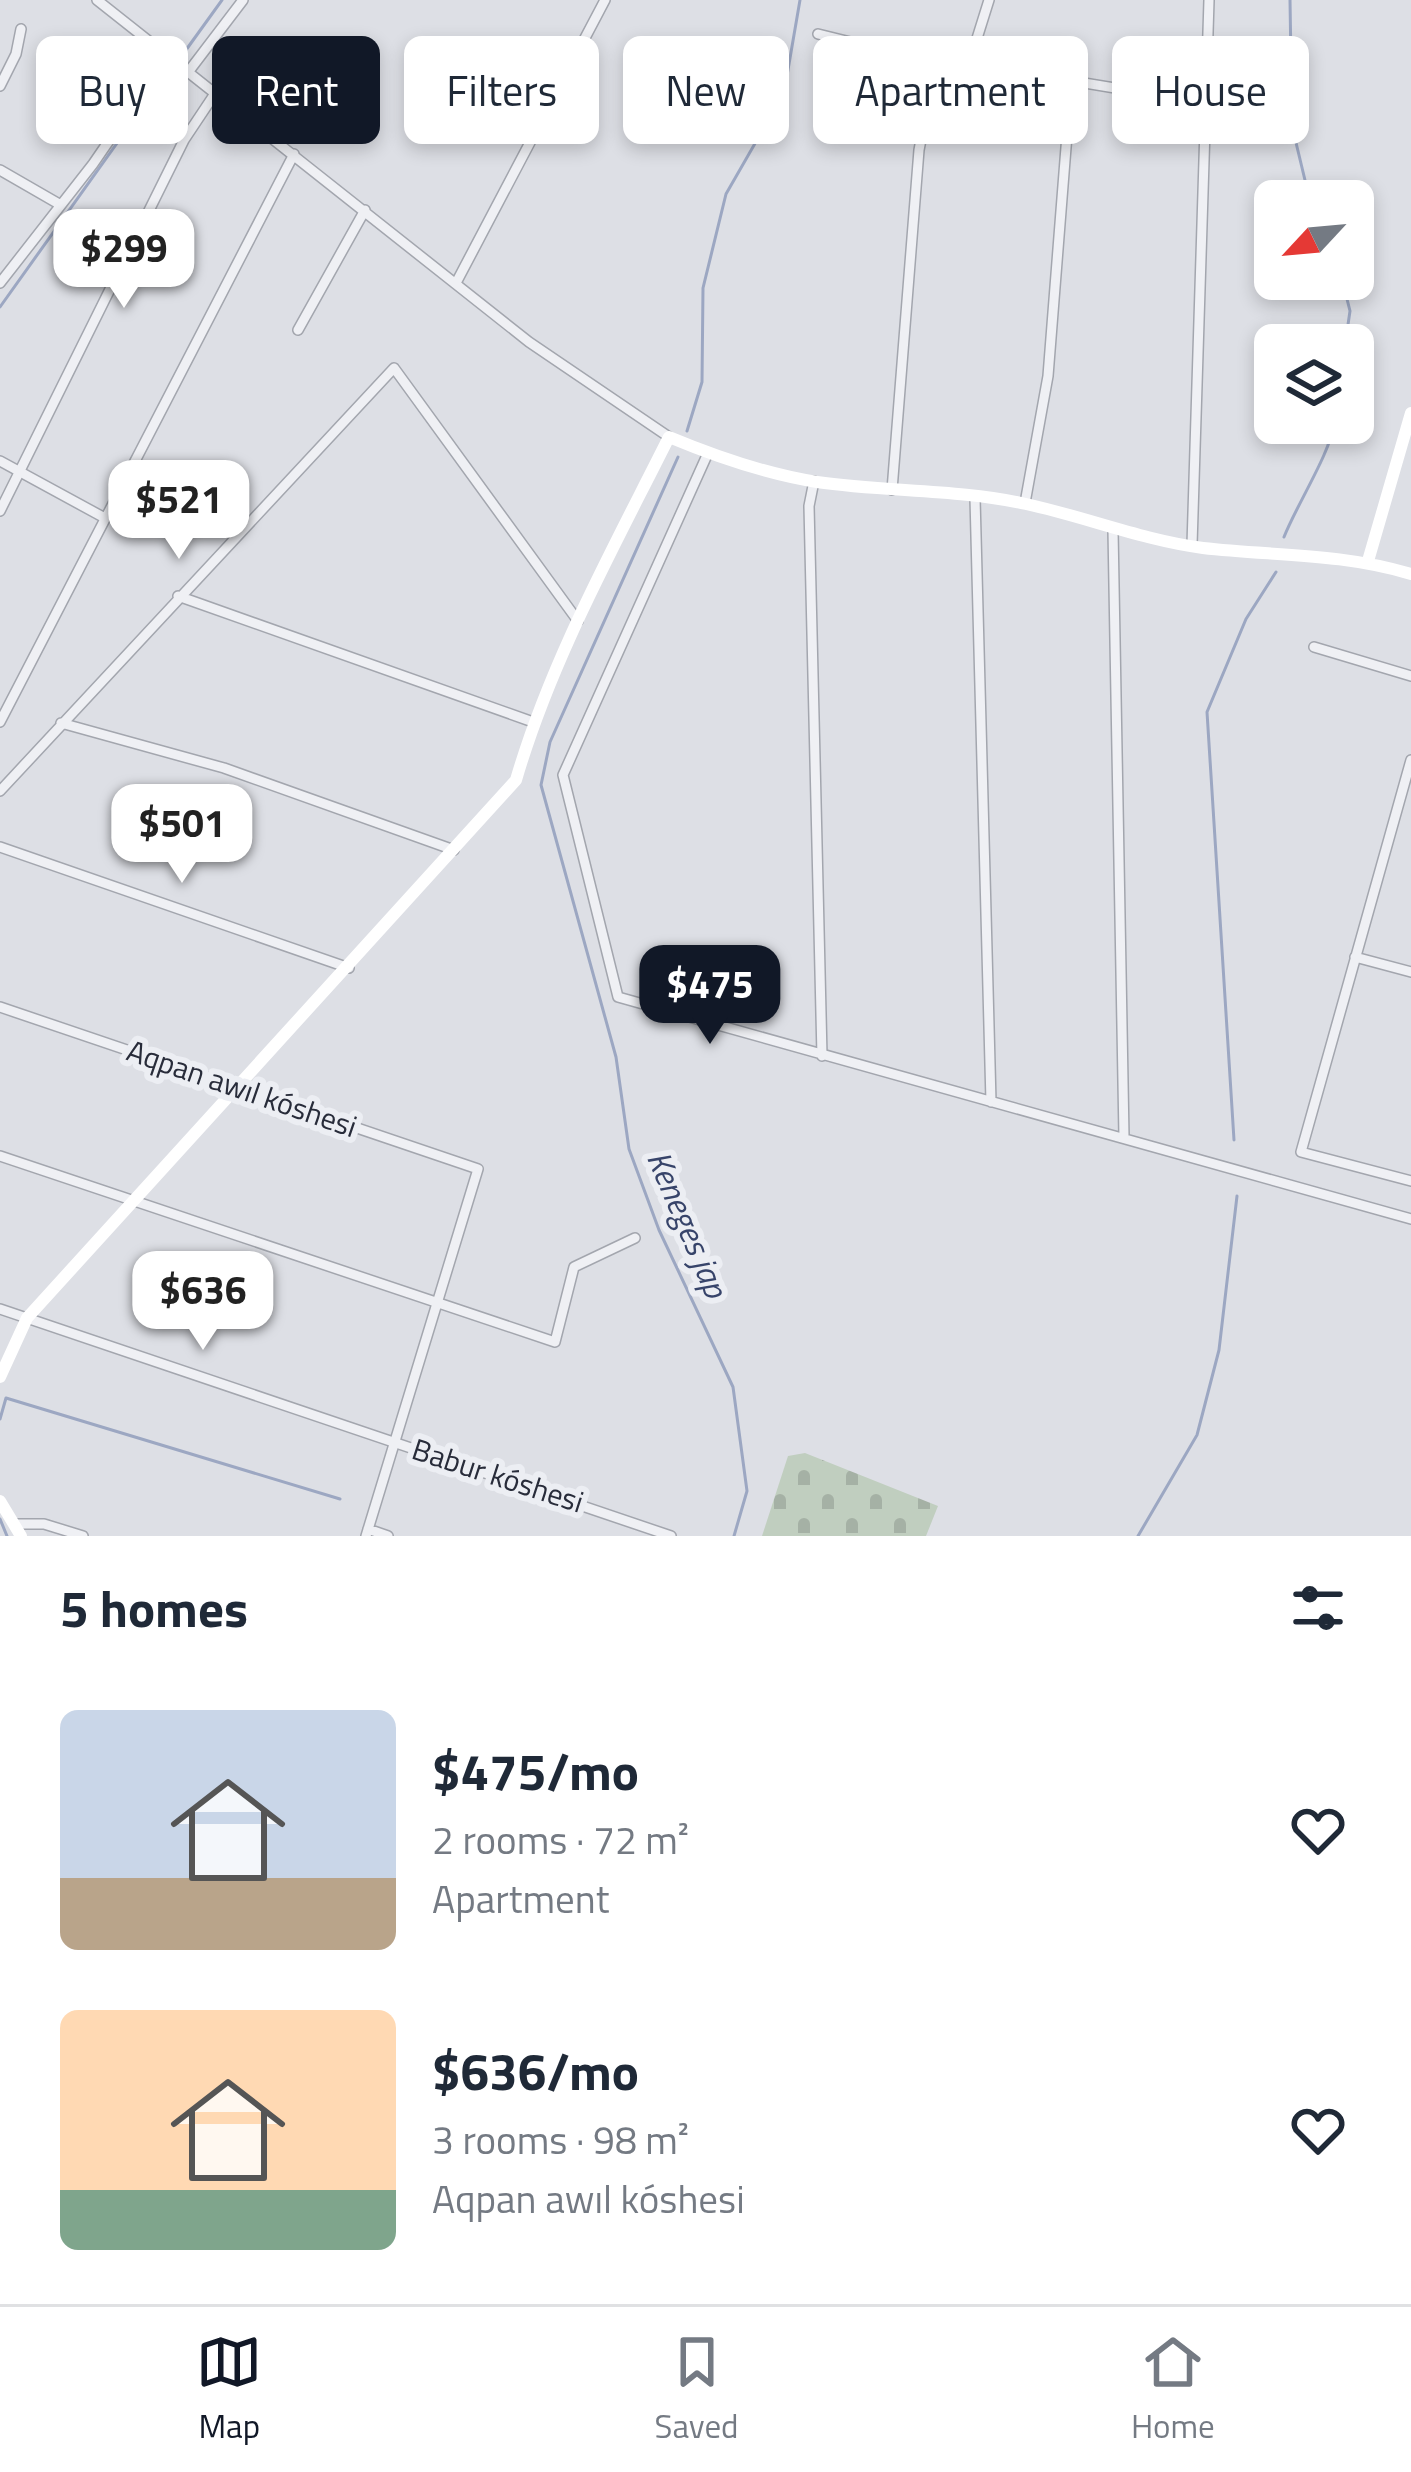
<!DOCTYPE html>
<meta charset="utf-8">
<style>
body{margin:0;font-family:"Titillium Web",sans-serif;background:#f2f2f3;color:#1f2937;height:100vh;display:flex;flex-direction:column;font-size:45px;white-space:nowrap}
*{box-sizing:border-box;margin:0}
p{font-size:39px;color:#747a83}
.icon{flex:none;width:66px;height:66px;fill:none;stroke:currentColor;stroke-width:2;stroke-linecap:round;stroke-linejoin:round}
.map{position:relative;height:1536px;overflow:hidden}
.side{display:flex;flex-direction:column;background:#fff;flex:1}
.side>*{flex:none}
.banner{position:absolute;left:36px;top:36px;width:1341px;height:108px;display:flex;gap:24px}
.needle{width:78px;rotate:244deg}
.fabs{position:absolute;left:1254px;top:180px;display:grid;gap:24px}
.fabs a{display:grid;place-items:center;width:120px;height:120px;border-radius:18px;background:#fff;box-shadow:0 6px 18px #0003;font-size:60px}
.price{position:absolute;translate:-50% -102px;padding:0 27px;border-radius:24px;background:#fff;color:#222;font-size:39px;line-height:78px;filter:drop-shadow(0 3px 6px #0008)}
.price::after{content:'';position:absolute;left:50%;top:72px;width:36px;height:27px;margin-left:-18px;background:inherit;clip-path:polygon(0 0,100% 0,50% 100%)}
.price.current{background:#111827;color:#fff}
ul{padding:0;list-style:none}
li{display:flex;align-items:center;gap:36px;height:300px;padding:0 60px}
li span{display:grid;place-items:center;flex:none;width:336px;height:240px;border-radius:18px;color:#555}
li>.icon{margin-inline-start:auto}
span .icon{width:144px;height:144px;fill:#fffc;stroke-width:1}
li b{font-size:51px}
h2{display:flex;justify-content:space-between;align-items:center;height:144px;padding:0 60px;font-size:51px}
.tag{padding:0 42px;border-radius:18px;background:#fff;box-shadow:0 6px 18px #0003;font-size:42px;line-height:108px}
.tag.current{background:#111827;color:#fff}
.menu{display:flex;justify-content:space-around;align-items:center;height:168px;border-top:3px solid #e0e1e3;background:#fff;font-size:33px;color:#747a83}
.menu a{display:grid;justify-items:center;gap:6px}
.menu .current{color:#111827}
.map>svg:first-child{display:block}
.cemetery{fill:url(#cemetery-stones)}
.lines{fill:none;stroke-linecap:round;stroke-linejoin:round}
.stream{stroke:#9ca7c2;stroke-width:3}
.street-casing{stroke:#a3a6ae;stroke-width:12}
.street{stroke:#eff0f4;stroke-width:9}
.secondary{stroke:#fff;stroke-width:12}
.labels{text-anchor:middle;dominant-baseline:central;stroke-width:12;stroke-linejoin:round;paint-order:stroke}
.street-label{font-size:30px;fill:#282c3a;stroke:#eceef3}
.water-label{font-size:33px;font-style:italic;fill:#37446a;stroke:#eceef3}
</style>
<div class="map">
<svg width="1411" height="1536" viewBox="0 0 1411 1536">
<defs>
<pattern id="cemetery-stones" width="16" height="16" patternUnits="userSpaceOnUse" patternTransform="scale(3)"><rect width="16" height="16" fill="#c0cebf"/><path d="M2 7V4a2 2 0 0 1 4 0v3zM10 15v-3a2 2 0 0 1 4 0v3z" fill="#a5b1a5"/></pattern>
</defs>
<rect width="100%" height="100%" fill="#dddfe5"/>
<!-- cemetery -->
<path class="cemetery" d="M805,1453l133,53 -12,30h-164l26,-80z"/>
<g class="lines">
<!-- stream -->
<path class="stream" d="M1290,0l2,126 18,75
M186,50l36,-50
M1342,279l8,32 -5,34
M0,307l170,-238
M687,431l15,-49 1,-94 23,-94 58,-101 16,-93
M678,457l-128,285 -9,43 75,272 13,92 30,81 74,157 14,104 -13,45
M1284,537c13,-33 47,-85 50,-114
M1234,1140l-27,-428 39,-93 30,-47
M0,1419l6,-21 334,101
M0,1519l7,17
M1138,1536l59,-101 22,-85 18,-154"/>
<!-- street casing -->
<g class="street-casing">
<path id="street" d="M97,0l432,342 140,95
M818,34l118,29 -17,87 -27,340
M936,63l33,1 237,39
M969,64l20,-64
M189,71l54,-71
M0,86l16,-32 5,-25
M0,170l59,34
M0,283l93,-119 75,-109
M456,283l149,-283
M298,330l67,-120
M708,453l-145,322 55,222 793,222
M0,461l103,56
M814,481l-5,25 13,550
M975,498l16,604
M1025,503l23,-127 23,-292
M0,511l184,-371 32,-48
M1113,530l11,607
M1192,545l17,-545
M178,596l355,126
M1314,647l97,29
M0,722l294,-568
M61,723l163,45 230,82
M1411,760l-110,392 110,29
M0,791l394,-423 184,253
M0,847l349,121
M1355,957l56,15
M0,1007l478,162 -112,367
M0,1156l555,186 19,-75 61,-29
M0,1309l671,227
M17,1524h27l39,12
M368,1529l20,7"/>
</g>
<!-- street -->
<use href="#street" class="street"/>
<!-- secondary -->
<path class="secondary" d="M1368,561l43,-148
M0,1377l27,-59 489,-538c35,-120 97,-231 153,-343 48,20 97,37 148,45 69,10 142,7 209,22 60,13 116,36 177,44 71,8 138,5 208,26
M0,1501l21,35"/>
</g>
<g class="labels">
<!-- street labels -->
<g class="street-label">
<text transform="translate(242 1088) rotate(19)">Aqpan awıl kóshesi</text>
<text transform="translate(498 1475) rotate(18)">Babur kóshesi</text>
</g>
<!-- water labels -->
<g class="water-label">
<text transform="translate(688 1224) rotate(67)">Keneges jap</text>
</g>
</g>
</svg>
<div class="fabs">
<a><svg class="needle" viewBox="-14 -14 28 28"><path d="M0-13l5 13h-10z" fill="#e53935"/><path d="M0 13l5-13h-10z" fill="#747a83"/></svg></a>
<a><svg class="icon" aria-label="layers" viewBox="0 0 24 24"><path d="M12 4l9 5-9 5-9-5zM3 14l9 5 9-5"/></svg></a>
</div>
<b class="price" style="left:124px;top:311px">$299</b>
<b class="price" style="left:179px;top:562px">$521</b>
<b class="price" style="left:182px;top:886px">$501</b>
<b class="price current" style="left:710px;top:1047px">$475</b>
<b class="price" style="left:203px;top:1353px">$636</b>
<div class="banner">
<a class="tag">Buy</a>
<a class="tag current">Rent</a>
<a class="tag">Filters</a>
<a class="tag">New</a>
<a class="tag">Apartment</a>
<a class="tag">House</a>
</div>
</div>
<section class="side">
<h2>5 homes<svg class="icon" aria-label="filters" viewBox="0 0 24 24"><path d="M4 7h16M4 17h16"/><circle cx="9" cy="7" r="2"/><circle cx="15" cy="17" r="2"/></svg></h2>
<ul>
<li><span style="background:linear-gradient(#c9d6e8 70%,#b9a48a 0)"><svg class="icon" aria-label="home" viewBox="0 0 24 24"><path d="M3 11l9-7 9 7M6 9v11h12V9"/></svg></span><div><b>$475/mo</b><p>2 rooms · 72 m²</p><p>Apartment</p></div><svg class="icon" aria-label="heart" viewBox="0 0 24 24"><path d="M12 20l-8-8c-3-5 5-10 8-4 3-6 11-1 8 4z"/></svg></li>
<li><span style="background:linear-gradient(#ffd9b3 75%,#7fa58c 0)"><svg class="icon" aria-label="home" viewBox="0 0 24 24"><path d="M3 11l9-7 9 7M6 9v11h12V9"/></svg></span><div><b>$636/mo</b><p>3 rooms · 98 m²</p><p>Aqpan awıl kóshesi</p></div><svg class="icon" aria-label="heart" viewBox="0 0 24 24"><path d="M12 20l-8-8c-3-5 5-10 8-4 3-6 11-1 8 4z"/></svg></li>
</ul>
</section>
<nav class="menu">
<a class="current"><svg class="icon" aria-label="map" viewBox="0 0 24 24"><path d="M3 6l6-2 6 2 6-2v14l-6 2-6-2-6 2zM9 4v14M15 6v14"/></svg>Map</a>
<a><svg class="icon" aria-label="saved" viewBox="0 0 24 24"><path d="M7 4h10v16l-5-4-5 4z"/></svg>Saved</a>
<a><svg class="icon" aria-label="home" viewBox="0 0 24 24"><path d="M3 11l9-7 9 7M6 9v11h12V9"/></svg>Home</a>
</nav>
